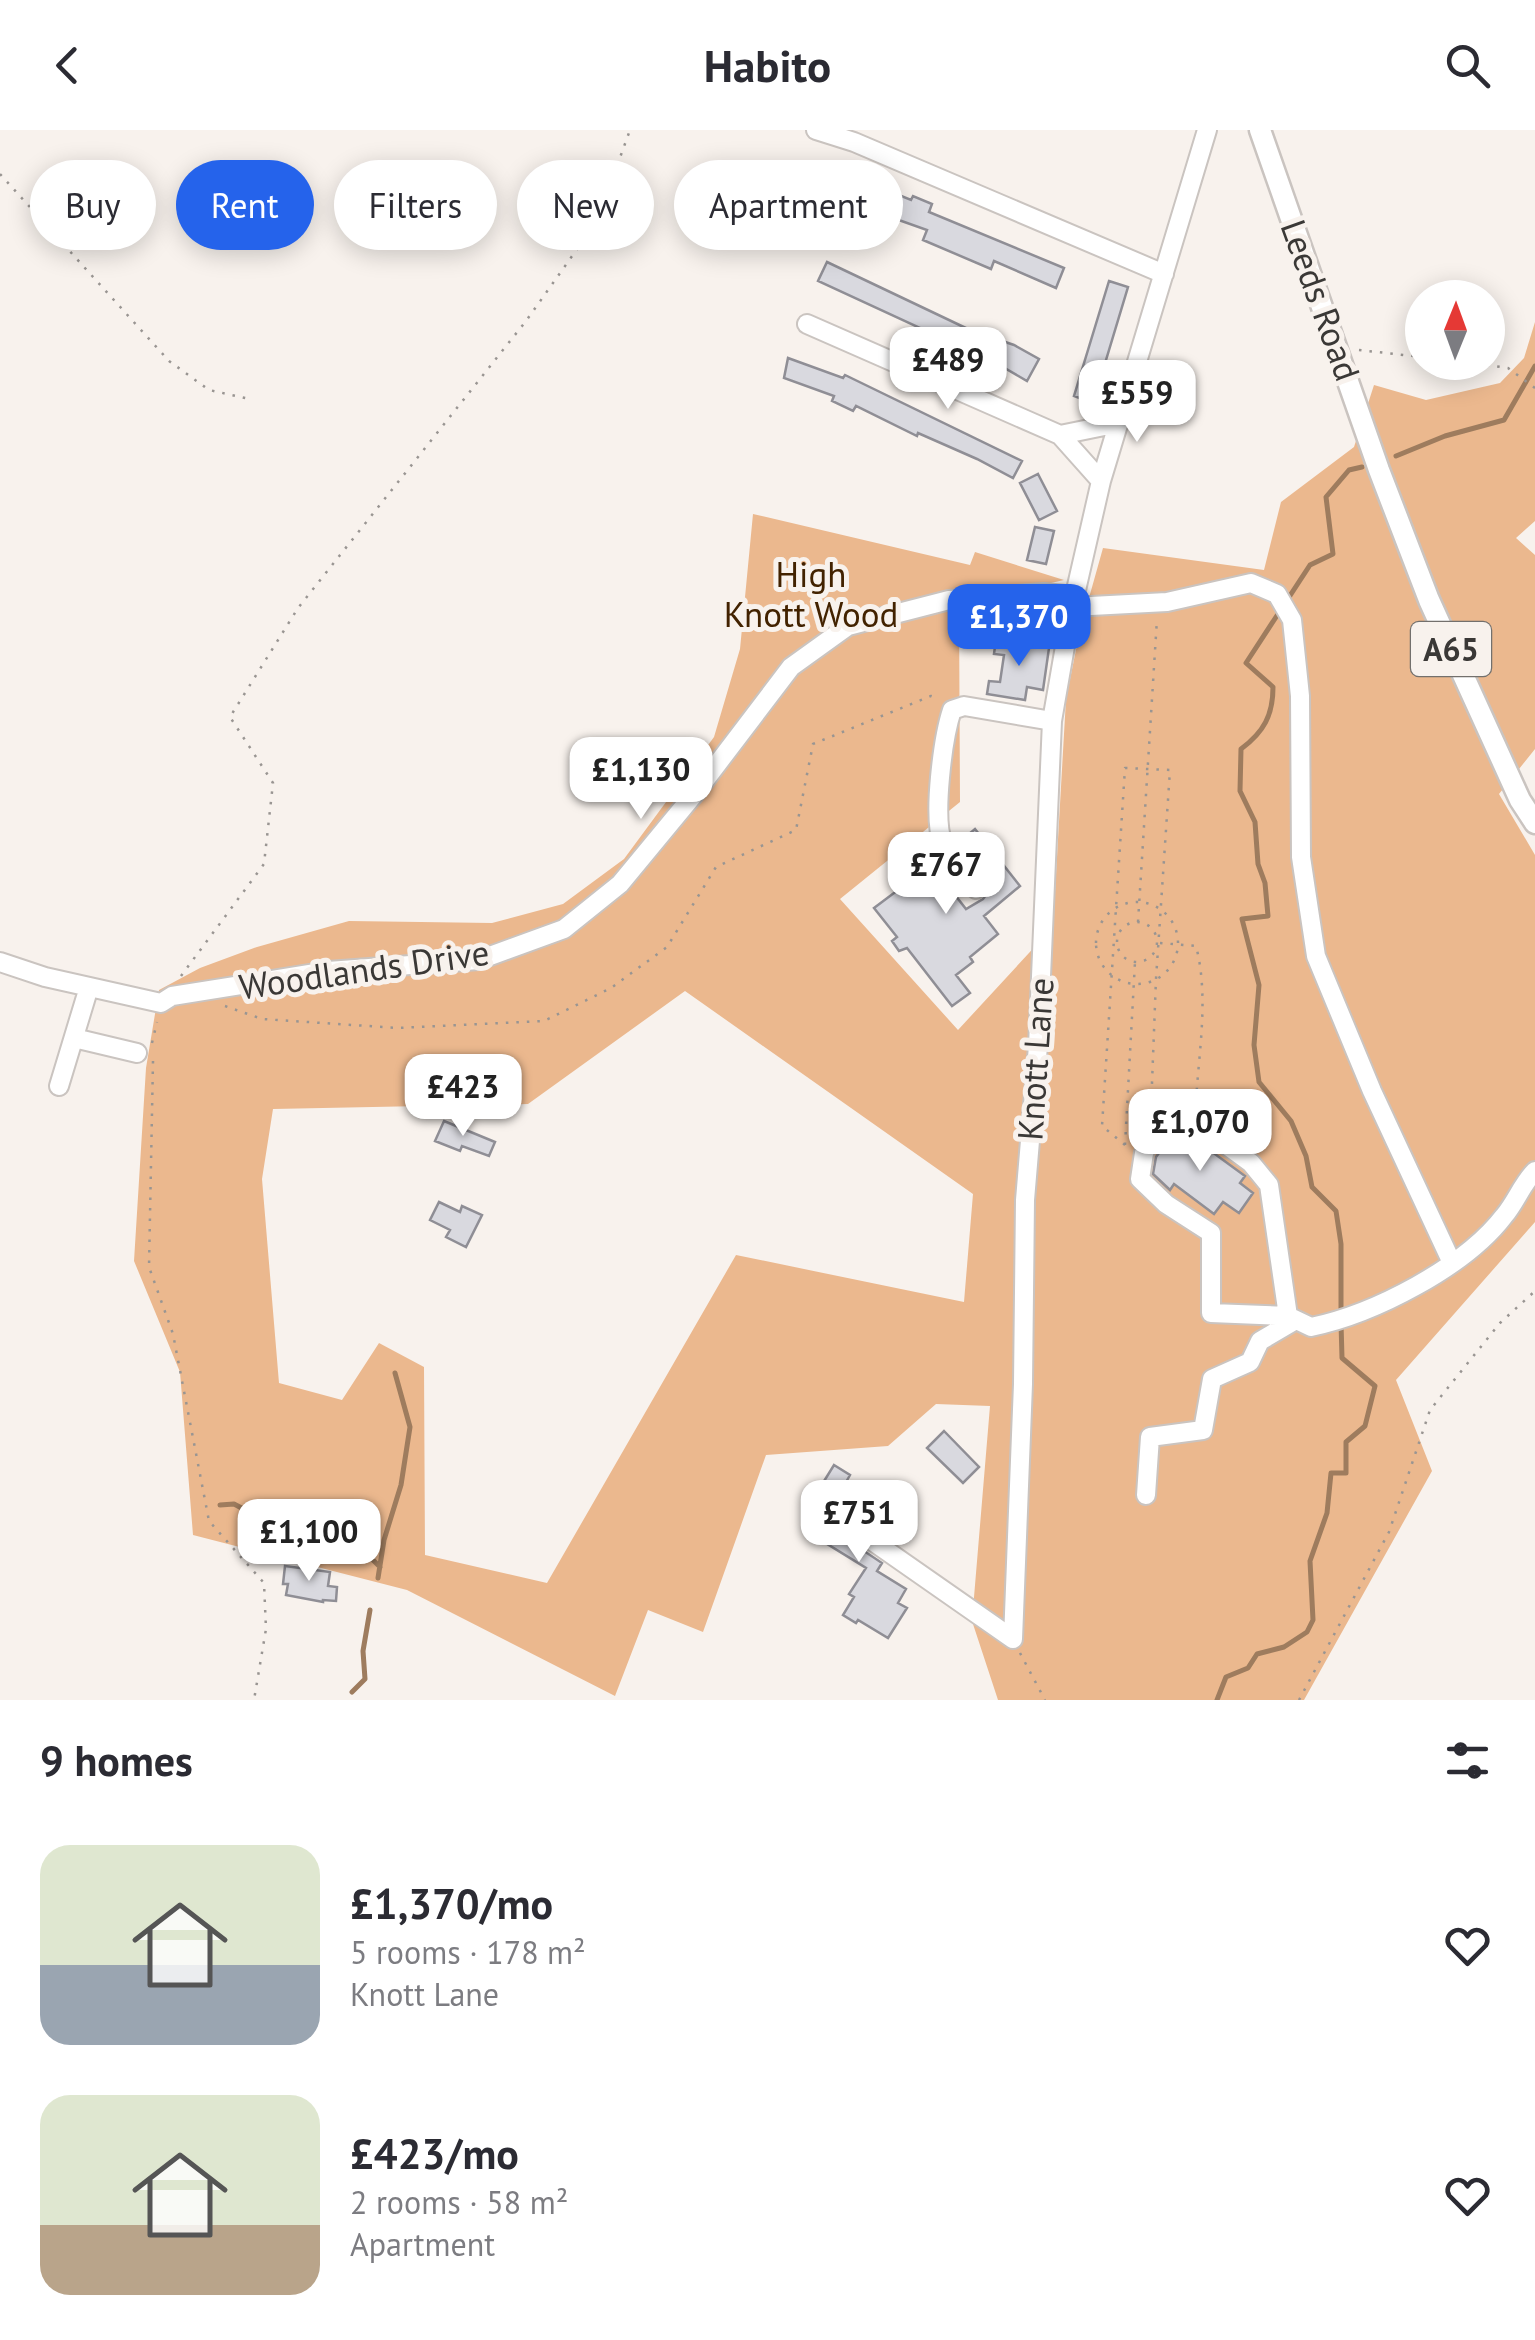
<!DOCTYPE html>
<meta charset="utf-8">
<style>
body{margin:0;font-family:"PT Sans",sans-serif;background:#f2f2f3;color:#2b2b33;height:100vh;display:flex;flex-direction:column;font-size:38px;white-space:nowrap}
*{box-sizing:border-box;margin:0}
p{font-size:32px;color:#7c7c81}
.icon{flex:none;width:55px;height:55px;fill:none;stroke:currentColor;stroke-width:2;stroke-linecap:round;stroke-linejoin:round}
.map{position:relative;height:1570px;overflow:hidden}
.side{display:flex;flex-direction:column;background:#fff;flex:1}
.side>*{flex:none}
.top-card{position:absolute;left:30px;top:30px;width:1000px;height:90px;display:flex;gap:20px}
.needle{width:65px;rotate:1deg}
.buttons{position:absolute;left:1405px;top:150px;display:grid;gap:20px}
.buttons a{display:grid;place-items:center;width:100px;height:100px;border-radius:50%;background:#fff;box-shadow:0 5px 25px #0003;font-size:50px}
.price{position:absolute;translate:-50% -85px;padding:0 22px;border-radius:20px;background:#fff;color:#222;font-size:32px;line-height:65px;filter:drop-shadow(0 2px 5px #0008)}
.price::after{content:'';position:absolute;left:50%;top:60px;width:30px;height:22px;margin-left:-15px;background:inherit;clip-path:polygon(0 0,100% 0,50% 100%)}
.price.current{background:#2563eb;color:#fff}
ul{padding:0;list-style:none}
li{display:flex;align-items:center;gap:30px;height:250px;padding:0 40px}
li span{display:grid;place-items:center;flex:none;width:280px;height:200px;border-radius:30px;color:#555}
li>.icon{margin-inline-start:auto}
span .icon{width:120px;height:120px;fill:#fffc;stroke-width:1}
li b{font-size:42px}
h2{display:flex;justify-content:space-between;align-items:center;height:120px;padding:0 40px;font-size:42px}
.pill{padding:0 35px;border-radius:45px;background:#fff;box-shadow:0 5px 25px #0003;font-size:35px;line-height:90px}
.pill.current{background:#2563eb;color:#fff}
header{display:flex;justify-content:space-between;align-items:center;height:130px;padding:0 40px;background:#fff;font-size:45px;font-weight:800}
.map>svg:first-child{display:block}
.forest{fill:#ebb88e;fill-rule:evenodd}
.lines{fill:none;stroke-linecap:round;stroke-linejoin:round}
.stream{stroke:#9e7c5e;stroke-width:5}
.building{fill:#d9d9df;stroke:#8f8e95;stroke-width:2.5}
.minor-casing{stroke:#cac4c0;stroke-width:22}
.major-casing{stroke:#cac4c0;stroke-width:25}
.path{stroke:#999592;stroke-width:2.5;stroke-dasharray:2.5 8;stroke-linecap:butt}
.minor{stroke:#fff;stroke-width:18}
.major{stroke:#fff;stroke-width:20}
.labels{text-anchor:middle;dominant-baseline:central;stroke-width:10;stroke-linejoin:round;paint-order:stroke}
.shield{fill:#f8f2ed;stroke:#73706d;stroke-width:2.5}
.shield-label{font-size:32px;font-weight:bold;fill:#3a3836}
.street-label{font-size:35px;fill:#3a3836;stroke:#f8f2ed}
.park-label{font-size:35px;fill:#422200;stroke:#f8f2ed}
</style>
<header><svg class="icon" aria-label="back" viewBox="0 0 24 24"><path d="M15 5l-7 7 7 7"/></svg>Habito<svg class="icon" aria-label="search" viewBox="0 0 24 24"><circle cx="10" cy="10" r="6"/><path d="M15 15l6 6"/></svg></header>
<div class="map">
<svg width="1535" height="1570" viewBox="0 0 1535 1570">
<rect width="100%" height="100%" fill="#f8f2ed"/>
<!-- forest -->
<path class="forest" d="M1535,192v199l-19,17 19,17v194l-36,45 36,61v367l-139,158 36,91 -128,229h-306l-26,-79 18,-215 -54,-2 -48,42 -122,9 -63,177 -55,-22 -33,86 -208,-106 -214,-55 -13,-163 -46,-111 12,-193 13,-78 41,-22 57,-21 92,-26 143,2 71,-19 61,-45 90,-122 26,-88 13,-135 217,51 5,-13 89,28 -105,24 1,198 -120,97 118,131 95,-103 13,-228 14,-69 23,-82 161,22 17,-68 73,-55 20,-62 52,15 74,-17 24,-25zM685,861l288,203 -9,108 -228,-47 -189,328 -122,-28 -1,-188 -45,-24 -37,57 -63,-17 -17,-204 11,-70 255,-5z"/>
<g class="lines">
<!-- stream -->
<path class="stream" d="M1396,326l49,-20 59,-16 31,-54
M1341,1183v-69l-5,-33 -24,-24 -6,-31 -15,-35 -32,-39 -5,-37 5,-60 -17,-66 26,-3 -3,-33 -7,-19 -3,-42 -15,-31 1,-42c23,-17 32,-34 32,-62l-27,-24 64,-98 23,-11 -7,-57 23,-27 13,-3
M220,1375l14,-1 57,30 30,4 28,17 23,4 8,8
M378,1448l6,-38 17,-55 9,-58 -15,-54
M352,1562l13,-13 -2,-28 7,-41
M1217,1570l9,-23 22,-9 9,-14 27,-7 23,-15 6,-12 -3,-59 17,-48 4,-40h15v-31l19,-16 10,-40 -33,-28 -1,-35"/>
</g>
<!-- building -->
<path class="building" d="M863,44l18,8 -2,5 32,13 2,-4 19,8 -3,8 135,56 -8,20 -62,-27 -3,8 -68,-29 4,-10 -48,-17 3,-6 -34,-14 7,-14 5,2z
M827,132l143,68 44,15 25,14 -12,22 -31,-18 -178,-82z
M1109,151l19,6 -35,116 -19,-7z
M788,228l55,20 2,-3 177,86 -9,17 -36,-19 -59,-26 -1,3 -61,-30 -3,5 -21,-10 2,-5 -50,-18z
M1038,344l19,37 -18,9 -19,-37z
M1035,397l19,4 -8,33 -19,-4z
M996,509l53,9 -6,42 -16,-3 -2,13 -38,-6 2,-13 11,1 4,-27 -10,-1z
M975,699l45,57 -36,30 14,18 -28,23 3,5 -17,13 14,18 -18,13 -45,-58 -8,3 -7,-10 5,-4 -23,-29 32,-24 -6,-9 22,-16 22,30 4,-3 18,23 17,-10 7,-10 -4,-7 -29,-38z
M444,991l51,21 -6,14 -27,-10 -2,5 -25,-10z
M1182,1000l63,46 -5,7 13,10 -14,20 -16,-11 -9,12 -40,-30 -4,6 -17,-16 3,-17 17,-23z
M439,1072l21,10 2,-6 20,9 -16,32 -20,-10 4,-7 -20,-10z
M944,1301l35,36 -16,16 -36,-35z
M834,1335l16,10 -5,9 5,3 -18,30 5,3 -6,9 51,34 -5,8 29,18 -8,14 9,5 -19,30 -30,-18 -2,3 -13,-8 11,-18 -5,-3 17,-26 -55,-34 6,-10 -7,-4 19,-30 -8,-4z
M285,1436l45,6 -2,14 9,1 -1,14 -13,-1v2l-37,-7 2,-11h-5z"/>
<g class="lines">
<!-- minor casing -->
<g class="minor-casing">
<path id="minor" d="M816,0l38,12 310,132
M807,194l253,111 41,46
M1060,305l59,-12
M1072,477l95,-5 84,-19 26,11 15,26 8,76 1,161 15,99 56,135 80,172
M976,759c-11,-14 -26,-29 -33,-45 -11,-26 0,-107 9,-134l12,-4 88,15
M0,832l45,15 116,26 11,-7 156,-25 151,-11 85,-31 56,-45 76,-92 95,-125 57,-41 101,-26 95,-7 31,3
M74,908l63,15
M59,956l30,-99
M1288,1186l-19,-131 -18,-22 -60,-44 -10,-2 -23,9 -7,10 -7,17 -4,26 26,25 45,29v80l77,3 23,11c63,-13 154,-60 193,-111 12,-14 18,-32 31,-45
M1146,1365l4,-58 53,-7 9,-51 38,-17 10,-21 34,-20
M854,1398l159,111
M1013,1509l10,-255 2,-184 13,-154 14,-325 19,-109 30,-131 106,-351"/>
</g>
<!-- major casing -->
<g class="major-casing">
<path id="major" d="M1260,0l119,340 50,130 91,200 15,23"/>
</g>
<!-- path -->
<path class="path" d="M0,44l169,187 40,29 41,9
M1359,220l63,7
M1466,232l42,6 27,20
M1096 813a41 41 0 1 1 82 0a41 41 0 1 1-82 0Z
M1117 812a20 20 0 1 1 40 0a20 20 0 1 1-40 0Z
M1138,792l19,-303
M1160,813l36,3c13,50 3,104 0,155
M181,846l83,-112 9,-81 -43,-66 68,-109 228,-287 71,-100 33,-91
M225,876l37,13 136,9 146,-7 67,-33 56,-41 49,-80 80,-37 17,-86 118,-48 8,3
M152,913l5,-21
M153,931l-4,206 24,67 36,187 55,62 2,46 -12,71
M1125,1015l-23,-19 23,-358 45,2 -14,209 -5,130
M1125,1015l10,-183
M1020,1523l25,47
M1299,1570l90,-168 41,-122 70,-87 35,-32"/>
<!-- minor -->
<use href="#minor" class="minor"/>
<!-- major -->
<use href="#major" class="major"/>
</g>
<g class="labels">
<!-- shield labels -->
<rect class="shield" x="1411" y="492" width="80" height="54" rx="8"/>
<g class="shield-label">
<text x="1451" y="519">A65</text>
</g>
<!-- street labels -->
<g class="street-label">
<text transform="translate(1321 170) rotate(70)">Leeds Road</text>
<text transform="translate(364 839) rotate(-8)">Woodlands Drive</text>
<text transform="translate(1035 929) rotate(-86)">Knott Lane</text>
</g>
<!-- park labels -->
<g class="park-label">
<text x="811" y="444">High<tspan x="811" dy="40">Knott Wood</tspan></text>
</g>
</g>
</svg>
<div class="buttons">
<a><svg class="needle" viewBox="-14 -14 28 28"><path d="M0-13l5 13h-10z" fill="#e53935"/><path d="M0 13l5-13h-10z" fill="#7c7c81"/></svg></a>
</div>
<b class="price" style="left:948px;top:282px">£489</b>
<b class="price" style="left:1137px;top:315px">£559</b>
<b class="price current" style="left:1019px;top:539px">£1,370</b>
<b class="price" style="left:641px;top:692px">£1,130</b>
<b class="price" style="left:946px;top:787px">£767</b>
<b class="price" style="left:463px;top:1009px">£423</b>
<b class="price" style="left:1200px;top:1044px">£1,070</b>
<b class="price" style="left:859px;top:1435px">£751</b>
<b class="price" style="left:309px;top:1454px">£1,100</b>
<div class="top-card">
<a class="pill">Buy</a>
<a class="pill current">Rent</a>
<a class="pill">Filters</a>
<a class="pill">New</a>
<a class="pill">Apartment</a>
</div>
</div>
<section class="side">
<h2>9 homes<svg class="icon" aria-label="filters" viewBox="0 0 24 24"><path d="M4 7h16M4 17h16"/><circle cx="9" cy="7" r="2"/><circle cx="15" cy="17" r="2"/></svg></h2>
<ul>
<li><span style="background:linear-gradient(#dfe7d0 60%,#9aa5b1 0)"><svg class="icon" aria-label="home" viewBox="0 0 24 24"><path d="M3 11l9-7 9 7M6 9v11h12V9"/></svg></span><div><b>£1,370/mo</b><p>5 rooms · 178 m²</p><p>Knott Lane</p></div><svg class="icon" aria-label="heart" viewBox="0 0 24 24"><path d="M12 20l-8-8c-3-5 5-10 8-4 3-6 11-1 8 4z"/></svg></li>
<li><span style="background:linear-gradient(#dfe7d0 65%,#b9a48a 0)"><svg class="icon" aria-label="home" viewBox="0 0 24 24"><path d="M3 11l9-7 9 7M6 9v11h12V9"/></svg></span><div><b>£423/mo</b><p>2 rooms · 58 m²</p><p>Apartment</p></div><svg class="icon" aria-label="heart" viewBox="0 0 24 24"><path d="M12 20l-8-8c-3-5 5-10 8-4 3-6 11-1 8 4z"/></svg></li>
</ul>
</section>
